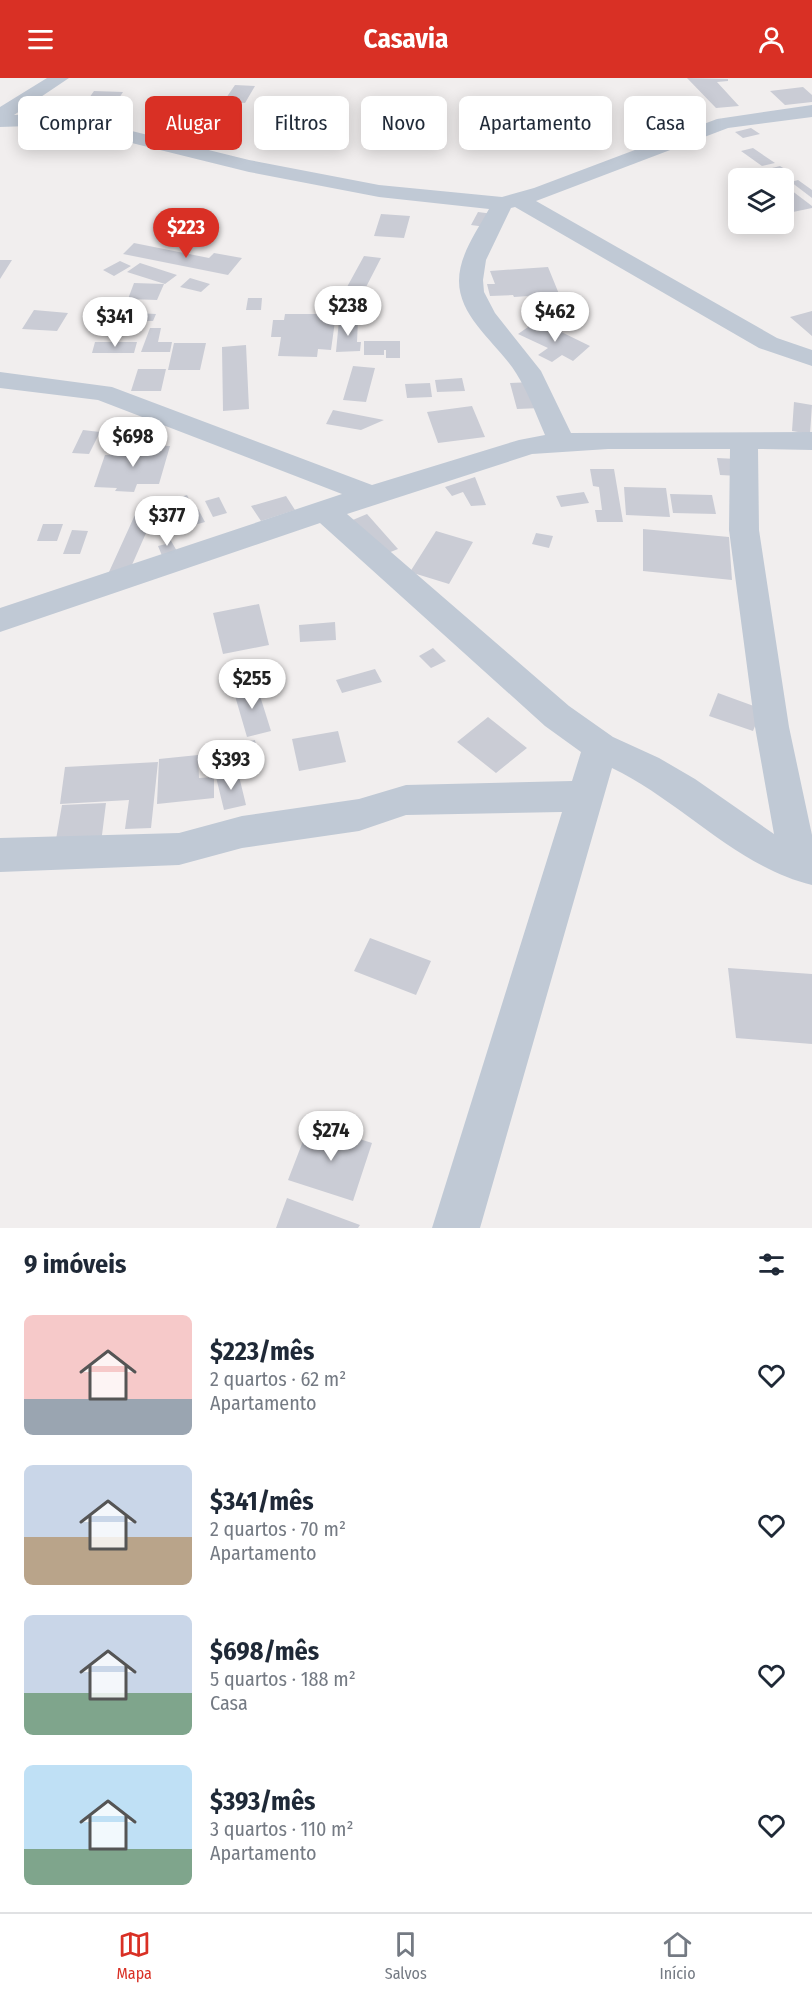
<!DOCTYPE html>
<html lang="pt">
<meta charset="utf-8">
<style>
body{margin:0;font-family:"Fira Sans Condensed",sans-serif;background:#f2f2f3;color:#1f2937;height:100vh;display:flex;flex-direction:column;font-size:22px;white-space:nowrap}
*{box-sizing:border-box;margin:0}
p{font-size:20px;color:#747a83}
.icon{flex:none;width:33px;height:33px;fill:none;stroke:currentColor;stroke-width:2;stroke-linecap:round;stroke-linejoin:round}
.map{position:relative;height:1150px;overflow:hidden}
.details{display:flex;flex-direction:column;background:#fff;flex:1}
.details>*{flex:none}
.guide{position:absolute;left:18px;top:18px;width:777px;height:54px;display:flex;gap:12px}
.tools{position:absolute;left:728px;top:90px;display:grid;gap:12px}
.tools a{display:grid;place-items:center;width:66px;height:66px;border-radius:9px;background:#fff;box-shadow:0 3px 15px #0003;font-size:30px}
.price{position:absolute;translate:-50% -51px;padding:0 14px;border-radius:21px;background:#fff;color:#222;font-size:20px;line-height:39px;filter:drop-shadow(0 2px 3px #0008)}
.price::after{content:'';position:absolute;left:50%;top:36px;width:18px;height:14px;margin-left:-9px;background:inherit;clip-path:polygon(0 0,100% 0,50% 100%)}
.price.selected{background:#d93025;color:#fff}
ul{padding:0;list-style:none}
li{display:flex;align-items:center;gap:18px;height:150px;padding:0 24px}
li span{display:grid;place-items:center;flex:none;width:168px;height:120px;border-radius:9px;color:#555}
li>.icon{margin-inline-start:auto}
span .icon{width:72px;height:72px;fill:#fffc;stroke-width:1}
li b{font-size:26px}
h2{display:flex;justify-content:space-between;align-items:center;height:72px;padding:0 24px;font-size:26px}
.chip{padding:0 21px;border-radius:9px;background:#fff;box-shadow:0 3px 15px #0003;font-size:21px;line-height:54px}
.chip.selected{background:#d93025;color:#fff}
header{display:flex;justify-content:space-between;align-items:center;height:78px;padding:0 24px;background:#d93025;color:#fff;font-size:27px;font-weight:700}
.tab-bar{display:flex;justify-content:space-around;align-items:center;height:84px;border-top:2px solid #e0e1e3;background:#fff;font-size:16px;color:#747a83}
.tab-bar a{display:grid;justify-items:center;gap:3px}
.tab-bar .selected{color:#d93025}
.map>svg:first-child{display:block}
.building{fill:#caccd5}
.lines{fill:none;stroke-linecap:round;stroke-linejoin:round}
.minor{fill:#c0c9d5;fill-rule:evenodd}
</style>
<header><svg class="icon" aria-label="menu" viewBox="0 0 24 24"><path d="M4 6h16M4 12h16M4 18h16"/></svg>Casavia<svg class="icon" aria-label="person" viewBox="0 0 24 24"><circle cx="12" cy="8" r="4"/><path d="M4 21q1-7 8-7t8 7"/></svg></header>
<div class="map">
<svg width="812" height="1150" viewBox="0 0 812 1150">
<rect width="100%" height="100%" fill="#f1eeee"/>
<!-- building -->
<path class="building" d="M687,0l41,1v2l-11,1 22,24 -23,2z
M235,7l20,1 -10,17 -21,-2z
M803,9l9,8v7l-27,3 -15,-14z
M94,13l29,1 -11,17 -30,-1z
M304,34l32,1 -2,8 -33,-2z
M657,38l22,1 -1,9 -38,-4v-5l17,1z
M153,42h12l-5,7h-11z
M574,45l7,16 -50,1 -5,-14z
M370,46l40,5 -4,6 -5,1 -29,-4 -6,-2z
M751,50l9,6 -17,4 -8,-6z
M753,70l22,15 -13,3 -21,-15z
M780,88l8,5 -17,4 -7,-5z
M798,102l14,10v8l-21,-16z
M783,106l29,22v2l-19,4 -10,-8z
M478,134l15,2 -7,13 -15,-2z
M381,136l29,2 -6,22 -30,-2z
M134,165l75,15 5,-5 28,5 -14,17 -105,-21z
M364,178l17,2 -16,31 -18,-2z
M0,182h12l-12,19z
M120,183l11,5 -17,10 -11,-6z
M140,185l37,12 -12,9 -38,-12z
M548,189l11,27 -45,3 -1,-2 -23,1 -3,-12h8l-5,-13z
M190,200l20,6 -9,8 -21,-5z
M134,205l30,1 -7,16 -29,-1z
M248,220h14l-1,12h-15z
M34,232l34,3 -11,18 -35,-2z
M812,233v25l-22,-19z
M137,235l19,1 -3,7h-19z
M285,236h51l-5,36 -13,-1 -1,8 -39,-1 3,-19h-10l2,-17h11z
M339,242h19l-1,22h4l-1,9 -24,1z
M531,247l11,6 7,-5 41,20 -17,15 -11,-6 -10,7 -14,-7 10,-7 -30,-14z
M150,250h11l-3,14h14l-2,10h-29z
M364,263h36v17h-14v-8h-2v5h-20z
M95,264h42l-3,11h-42z
M174,265h32l-6,27h-32z
M246,267l3,64 -26,2 -1,-64z
M353,288l22,2 -9,34 -23,-2z
M138,291h28l-5,22h-30z
M462,300l3,13 -28,1 -2,-12z
M533,304l8,26 -24,1 -7,-26z
M430,305l2,14 -25,1 -2,-14z
M794,324l18,3 -2,29 -18,-3z
M472,328l13,31 -47,6 -11,-31z
M333,332l51,10 -23,10 -35,-6z
M83,352l17,2 -11,22 -17,-1z
M129,367l41,1 -11,38h-22l-3,8 -19,-1 2,-3 -23,-1 11,-32h21z
M717,380l20,1 3,17 -20,-1z
M590,391h24l9,53h-26l-2,-12h7l-3,-23 -6,-1z
M475,399l11,28 -15,1 -8,-14 -11,4 -7,-9z
M624,409l42,1 4,29 -44,-2z
M584,414l5,11 -28,4 -5,-11z
M670,416l42,1 4,19 -43,-1z
M187,417l5,10 -16,5 -5,-10z
M286,418l9,14 -34,11 -10,-15z
M219,419l8,16 -14,4 -8,-16z
M139,428l18,2 -29,66 -19,-2z
M198,431l7,13 -21,6 -6,-13z
M367,436l31,35 -20,8 -30,-35z
M43,446h20l-6,17h-20z
M643,451l86,8 3,43 -89,-9z
M72,452l16,1 -8,23h-17z
M436,453l37,11 -24,42 -39,-12z
M166,454l12,21 -15,5 -5,-12 8,-2 -5,-10z
M536,455l17,3 -4,12 -17,-4z
M259,526l10,41 -46,9 -10,-41z
M335,544l1,18 -36,2 -1,-17z
M433,570l13,13 -15,7 -12,-12z
M375,591l7,13 -40,11 -6,-13z
M256,605l15,48 -24,6 -14,-48z
M718,615l44,16 -9,22 -44,-15z
M488,639l39,31 -31,25 -39,-31z
M338,653l8,31 -47,9 -7,-32z
M255,662l3,17 -25,5 -3,-17z
M198,677l1,23 15,-1v21l-57,6 2,-45z
M158,684l-7,66 -26,1 4,-29 -69,4 5,-37z
M238,694l8,33 -22,5 -8,-33z
M106,725l-5,40 -46,2 7,-40z
M370,860l61,23 -15,34 -62,-24z
M728,890l84,6v70l-76,-6z
M310,1045l62,20 -19,58 -65,-21z
M287,1120l73,27 -2,3h-82z"/>
<g class="lines">
<!-- minor -->
<path class="minor" d="M47,0h22l-55,37 45,-2 190,47 130,25 123,12 32,-9 183,-69 95,-14v12l-84,11 -192,73 241,137 35,12v16l-53,-18 -244,-141 -4,1 -25,52 -3,20 1,12 11,21 46,58 30,62 241,-1v18l-54,-1 1,81 30,197 23,108v50c-75,-18 -131,-84 -200,-117l-132,460h-48l130,-416 -156,3 -47,16 -117,17 -63,17 -179,7v-34l179,-5 63,-17 117,-17 47,-14 166,-4 9,-29 -36,-26 -225,-203 -320,109v-24l342,-114 -244,-94 -98,-12v-16l112,15 260,98 147,-45 26,-5c-9,-21 -17,-43 -29,-62 -18,-29 -57,-55 -57,-92 0,-26 18,-50 30,-72l-110,-12 -130,-25 -190,-47 -59,2v-20zM608,371h122l-1,81 26,197 19,107 -79,-55 -36,-21 -46,-21 -44,-31 -222,-192 185,-60z"/>
</g>
</svg>
<div class="tools">
<a><svg class="icon" aria-label="layers" viewBox="0 0 24 24"><path d="M12 4l9 5-9 5-9-5zM3 14l9 5 9-5"/></svg></a>
</div>
<b class="price selected" style="left:186px;top:181px">$223</b>
<b class="price" style="left:348px;top:259px">$238</b>
<b class="price" style="left:555px;top:265px">$462</b>
<b class="price" style="left:115px;top:270px">$341</b>
<b class="price" style="left:133px;top:390px">$698</b>
<b class="price" style="left:167px;top:469px">$377</b>
<b class="price" style="left:252px;top:632px">$255</b>
<b class="price" style="left:231px;top:713px">$393</b>
<b class="price" style="left:331px;top:1084px">$274</b>
<div class="guide">
<a class="chip">Comprar</a>
<a class="chip selected">Alugar</a>
<a class="chip">Filtros</a>
<a class="chip">Novo</a>
<a class="chip">Apartamento</a>
<a class="chip">Casa</a>
</div>
</div>
<section class="details">
<h2>9 imóveis<svg class="icon" aria-label="filters" viewBox="0 0 24 24"><path d="M4 7h16M4 17h16"/><circle cx="9" cy="7" r="2"/><circle cx="15" cy="17" r="2"/></svg></h2>
<ul>
<li><span style="background:linear-gradient(#f6c9c9 70%,#9aa5b1 0)"><svg class="icon" aria-label="home" viewBox="0 0 24 24"><path d="M3 11l9-7 9 7M6 9v11h12V9"/></svg></span><div><b>$223/mês</b><p>2 quartos · 62 m²</p><p>Apartamento</p></div><svg class="icon" aria-label="heart" viewBox="0 0 24 24"><path d="M12 20l-8-8c-3-5 5-10 8-4 3-6 11-1 8 4z"/></svg></li>
<li><span style="background:linear-gradient(#c9d6e8 60%,#b9a48a 0)"><svg class="icon" aria-label="home" viewBox="0 0 24 24"><path d="M3 11l9-7 9 7M6 9v11h12V9"/></svg></span><div><b>$341/mês</b><p>2 quartos · 70 m²</p><p>Apartamento</p></div><svg class="icon" aria-label="heart" viewBox="0 0 24 24"><path d="M12 20l-8-8c-3-5 5-10 8-4 3-6 11-1 8 4z"/></svg></li>
<li><span style="background:linear-gradient(#c9d6e8 65%,#7fa58c 0)"><svg class="icon" aria-label="home" viewBox="0 0 24 24"><path d="M3 11l9-7 9 7M6 9v11h12V9"/></svg></span><div><b>$698/mês</b><p>5 quartos · 188 m²</p><p>Casa</p></div><svg class="icon" aria-label="heart" viewBox="0 0 24 24"><path d="M12 20l-8-8c-3-5 5-10 8-4 3-6 11-1 8 4z"/></svg></li>
<li><span style="background:linear-gradient(#bfe0f5 70%,#7fa58c 0)"><svg class="icon" aria-label="home" viewBox="0 0 24 24"><path d="M3 11l9-7 9 7M6 9v11h12V9"/></svg></span><div><b>$393/mês</b><p>3 quartos · 110 m²</p><p>Apartamento</p></div><svg class="icon" aria-label="heart" viewBox="0 0 24 24"><path d="M12 20l-8-8c-3-5 5-10 8-4 3-6 11-1 8 4z"/></svg></li>
</ul>
</section>
<nav class="tab-bar">
<a class="selected"><svg class="icon" aria-label="map" viewBox="0 0 24 24"><path d="M3 6l6-2 6 2 6-2v14l-6 2-6-2-6 2zM9 4v14M15 6v14"/></svg>Mapa</a>
<a><svg class="icon" aria-label="saved" viewBox="0 0 24 24"><path d="M7 4h10v16l-5-4-5 4z"/></svg>Salvos</a>
<a><svg class="icon" aria-label="home" viewBox="0 0 24 24"><path d="M3 11l9-7 9 7M6 9v11h12V9"/></svg>Início</a>
</nav>
